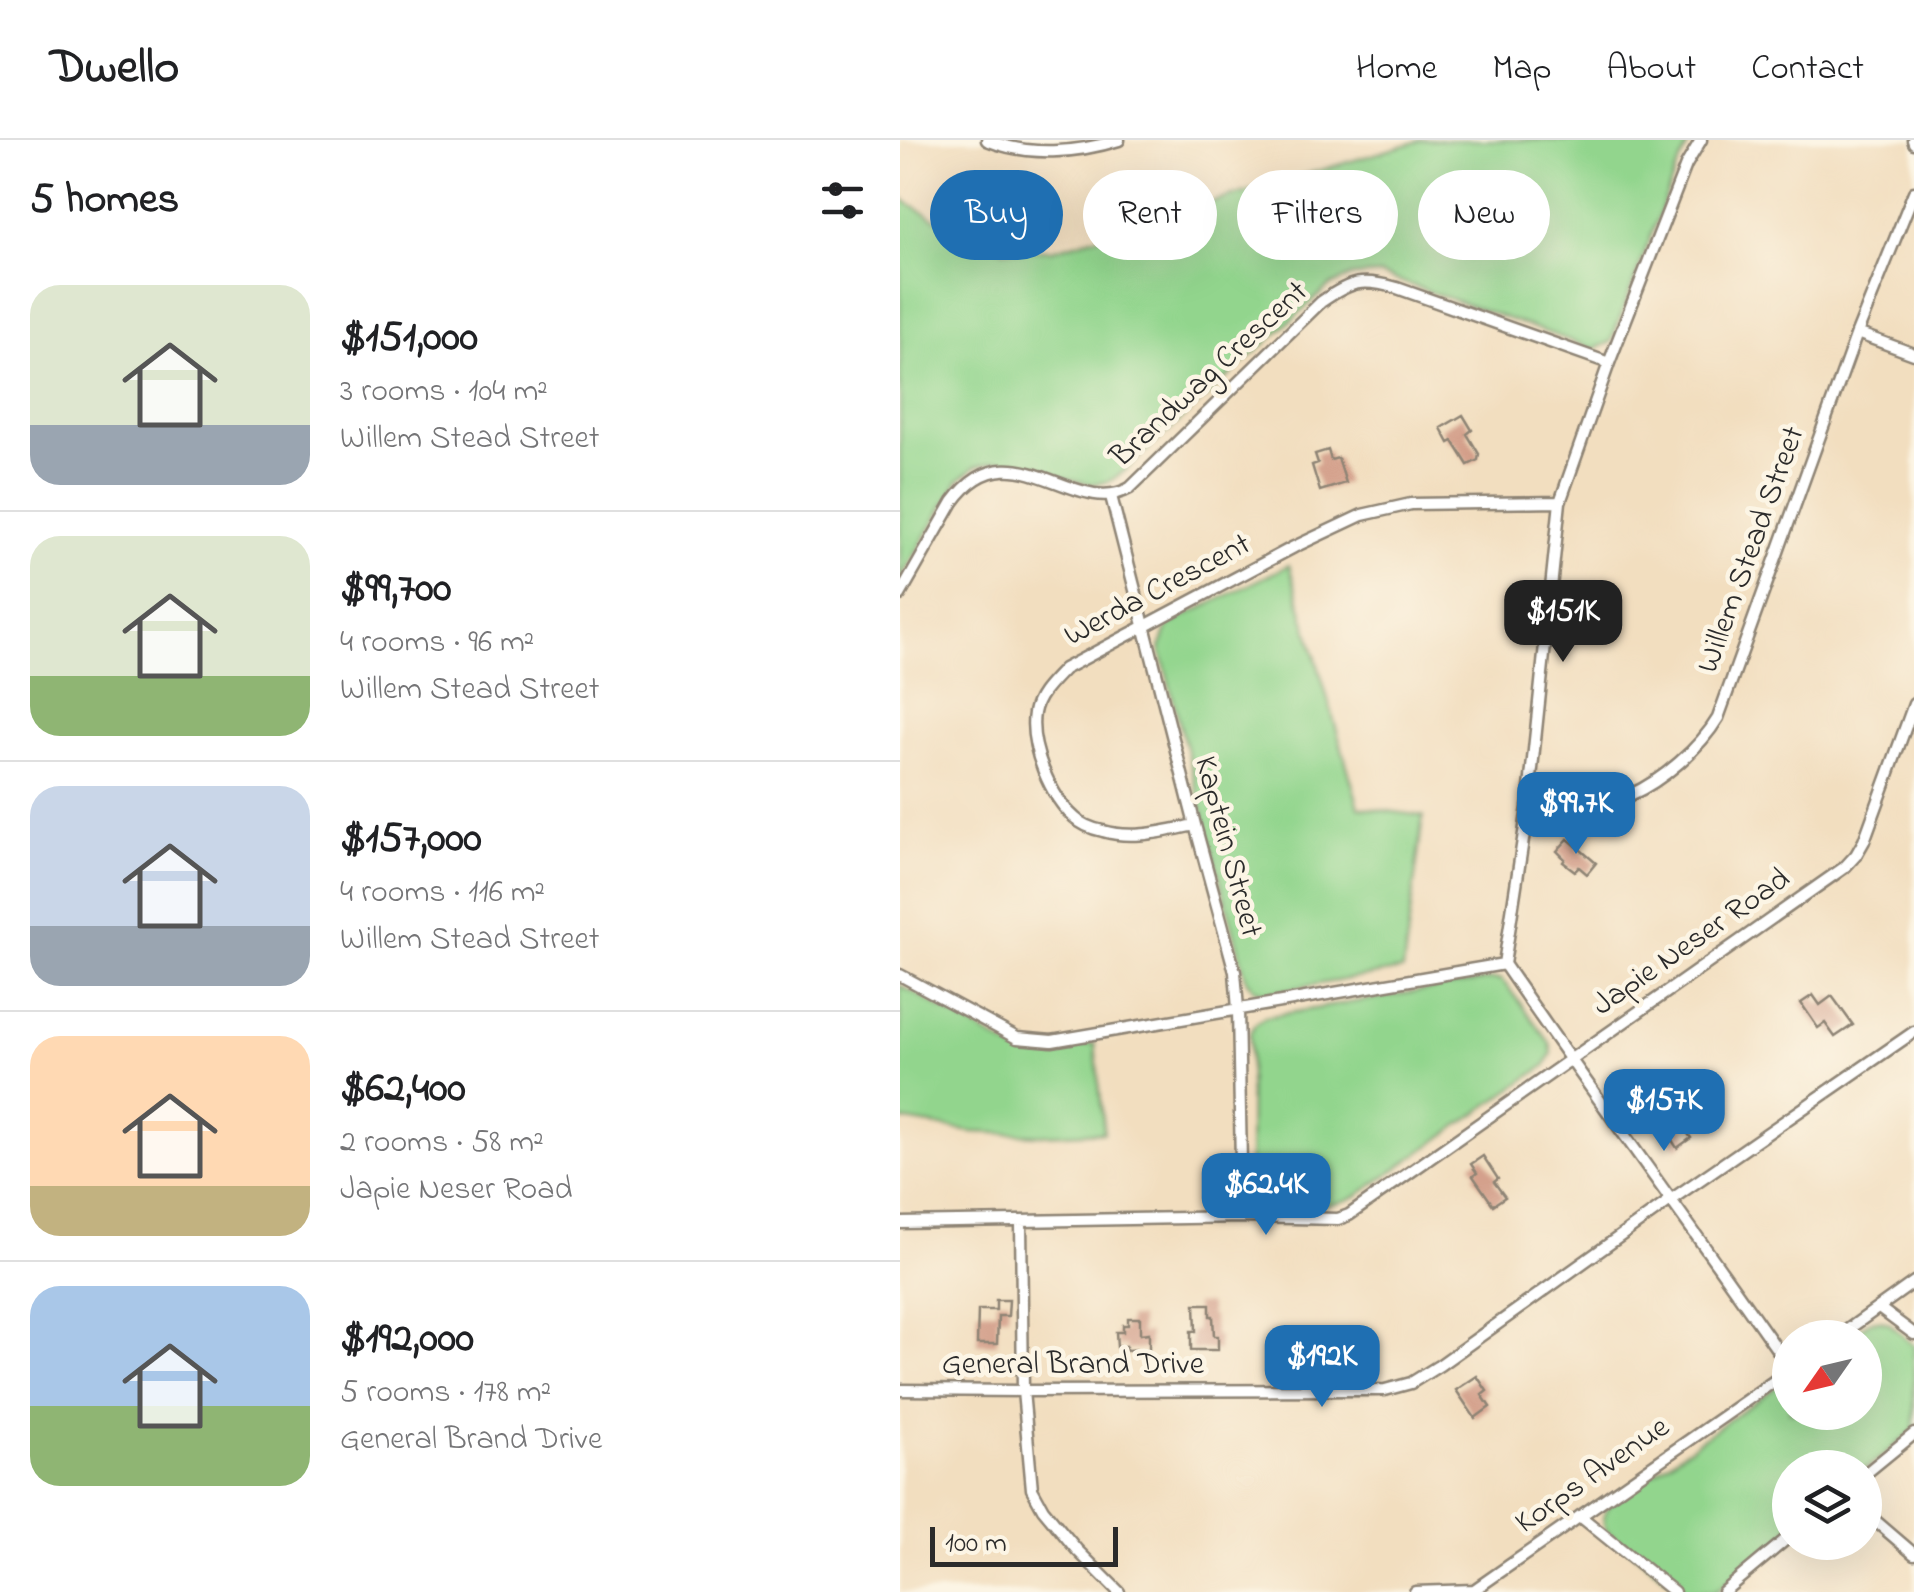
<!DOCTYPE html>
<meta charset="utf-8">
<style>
body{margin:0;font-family:"Indie Flower",sans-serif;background:#f6f6f6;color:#202124;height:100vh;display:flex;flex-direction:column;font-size:38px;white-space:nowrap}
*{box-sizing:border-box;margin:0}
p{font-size:32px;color:#757577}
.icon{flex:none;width:55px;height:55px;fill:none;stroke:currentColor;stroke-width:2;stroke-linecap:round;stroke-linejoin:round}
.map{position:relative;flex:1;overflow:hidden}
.sheet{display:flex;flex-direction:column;background:#fff;width:900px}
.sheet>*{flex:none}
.hud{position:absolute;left:30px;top:30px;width:832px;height:90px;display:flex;gap:20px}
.needle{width:65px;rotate:236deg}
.buttons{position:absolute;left:872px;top:1180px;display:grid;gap:20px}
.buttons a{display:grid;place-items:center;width:110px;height:110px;border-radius:50%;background:#fff;box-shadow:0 10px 40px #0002;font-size:50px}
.scale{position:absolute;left:30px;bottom:25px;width:188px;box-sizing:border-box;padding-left:10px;border:5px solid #2b2b2b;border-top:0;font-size:28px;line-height:35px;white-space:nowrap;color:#2b2b2b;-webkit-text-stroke:8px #fcf5e5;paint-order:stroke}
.price{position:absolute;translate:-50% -85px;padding:0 22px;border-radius:20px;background:#1f6fb2;color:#fff;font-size:32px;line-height:65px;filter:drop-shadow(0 2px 5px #0008)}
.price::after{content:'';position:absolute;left:50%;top:60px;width:30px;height:22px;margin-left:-15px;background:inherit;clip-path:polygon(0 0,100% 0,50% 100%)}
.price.active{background:#222;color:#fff}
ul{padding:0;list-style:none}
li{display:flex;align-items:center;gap:30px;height:250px;padding:0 30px}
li+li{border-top:2px solid #e0e0e0}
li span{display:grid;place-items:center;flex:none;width:280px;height:200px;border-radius:30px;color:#555}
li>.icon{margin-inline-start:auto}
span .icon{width:120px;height:120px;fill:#fffc;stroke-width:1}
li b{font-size:42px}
h2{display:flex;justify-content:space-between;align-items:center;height:120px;padding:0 30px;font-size:42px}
.chip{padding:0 35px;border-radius:45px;background:#fff;box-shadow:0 10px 40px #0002;font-size:35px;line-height:90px}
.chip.active{background:#1f6fb2;color:#fff}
header{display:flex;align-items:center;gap:60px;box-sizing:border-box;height:140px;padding:0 50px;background:#fff;border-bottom:2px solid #e0e0e0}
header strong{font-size:48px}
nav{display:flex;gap:55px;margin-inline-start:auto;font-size:35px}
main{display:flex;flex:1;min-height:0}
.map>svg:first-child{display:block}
.green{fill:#92d58d;stroke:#5e805c;stroke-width:2.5}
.building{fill:#d29c87}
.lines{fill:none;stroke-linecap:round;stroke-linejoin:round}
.minor-casing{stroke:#8e8475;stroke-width:15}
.minor{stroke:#fff;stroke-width:10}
.labels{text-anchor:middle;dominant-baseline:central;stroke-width:9;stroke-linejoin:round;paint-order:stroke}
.street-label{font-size:32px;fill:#2b2b2b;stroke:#fcf5e5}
</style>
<header>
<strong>Dwello</strong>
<nav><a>Home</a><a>Map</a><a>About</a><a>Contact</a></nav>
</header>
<main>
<section class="sheet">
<h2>5 homes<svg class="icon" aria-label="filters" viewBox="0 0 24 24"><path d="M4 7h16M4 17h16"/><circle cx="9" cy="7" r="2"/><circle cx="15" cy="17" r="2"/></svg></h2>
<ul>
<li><span style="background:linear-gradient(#dfe7d0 70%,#9aa5b1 0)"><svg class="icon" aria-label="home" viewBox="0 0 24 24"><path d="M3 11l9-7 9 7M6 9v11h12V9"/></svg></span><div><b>$151,000</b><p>3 rooms · 104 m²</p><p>Willem Stead Street</p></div></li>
<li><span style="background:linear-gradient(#dfe7d0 70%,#8fb573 0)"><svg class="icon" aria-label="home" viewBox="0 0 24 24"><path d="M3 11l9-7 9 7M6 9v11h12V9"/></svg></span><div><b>$99,700</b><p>4 rooms · 96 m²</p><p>Willem Stead Street</p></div></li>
<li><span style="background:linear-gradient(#c9d6e8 70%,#9aa5b1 0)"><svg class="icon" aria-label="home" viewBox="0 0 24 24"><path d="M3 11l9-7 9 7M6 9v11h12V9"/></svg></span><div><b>$157,000</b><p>4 rooms · 116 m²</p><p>Willem Stead Street</p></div></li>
<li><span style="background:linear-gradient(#ffd9b3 75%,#c2b280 0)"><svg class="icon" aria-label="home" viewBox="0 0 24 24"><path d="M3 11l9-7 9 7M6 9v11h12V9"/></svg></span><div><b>$62,400</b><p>2 rooms · 58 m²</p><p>Japie Neser Road</p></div></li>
<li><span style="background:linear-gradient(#a9c7e8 60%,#8fb573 0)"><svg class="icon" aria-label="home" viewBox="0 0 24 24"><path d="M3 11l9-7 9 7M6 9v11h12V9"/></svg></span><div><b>$192,000</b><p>5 rooms · 178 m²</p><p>General Brand Drive</p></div></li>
</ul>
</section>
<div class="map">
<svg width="1014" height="1452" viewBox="0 0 1014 1452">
<rect width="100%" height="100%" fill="#fcf5e5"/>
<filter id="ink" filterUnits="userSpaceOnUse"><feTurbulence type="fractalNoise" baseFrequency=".01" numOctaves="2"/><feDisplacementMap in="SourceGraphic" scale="20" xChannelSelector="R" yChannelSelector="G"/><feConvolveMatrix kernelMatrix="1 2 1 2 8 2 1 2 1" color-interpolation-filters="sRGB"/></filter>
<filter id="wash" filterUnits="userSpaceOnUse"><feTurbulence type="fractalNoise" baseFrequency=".0048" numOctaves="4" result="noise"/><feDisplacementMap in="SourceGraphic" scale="40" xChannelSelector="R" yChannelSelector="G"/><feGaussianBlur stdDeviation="2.25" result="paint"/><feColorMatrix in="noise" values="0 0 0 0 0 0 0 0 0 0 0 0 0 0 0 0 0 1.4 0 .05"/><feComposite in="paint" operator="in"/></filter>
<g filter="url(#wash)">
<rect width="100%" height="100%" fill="#f2debf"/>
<!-- green -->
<path class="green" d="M522,0h269l-15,30 -65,172 -17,7 -215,-75 -27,2 -24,11 -206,186 -14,9 -18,2 -92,-23 -23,6 -17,14 -58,99v-385l5,6 48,28 50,21h49z
M389,425l70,242 64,9 -20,154 -138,23 -11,-4 -8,-11 -86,-330 8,-21 10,-7z
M593,839l8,1 6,6 43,57 2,10 -7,13 -188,130c-28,14 -63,9 -95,8l-8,-6 -5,-15 1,-150 5,-9 10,-7z
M0,845l116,66 14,2 65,-9 9,88 -63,3 -69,-3 -72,-12z
M979,1180l10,3 25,23v84l-49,40v-2h-75v63l-75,61h-32l-77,-62c-5,-12 -3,-17 5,-27l179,-126v35h75v-74l-18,-1 24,-16z"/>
<g id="blocks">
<!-- building -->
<path class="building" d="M563,275l9,15 -5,4 12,20 -1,6 -10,5 -15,-24 -4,2 -8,-15z
M428,310l3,10 7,-2 8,25 -26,8 -8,-26 6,-2 -3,-9z
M668,699l28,24 -9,11 -8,-7 -4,4 -12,-9 2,-3 -8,-8z
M913,855l7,10 12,-9 21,29 -18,12 -10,-14 -7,5 -17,-25z
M763,951l5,8 -7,5 8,11 4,-2 18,25 -14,10 -24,-38 -5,4 -5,-8z
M583,1016l15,23 -4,3 11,15 -12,8 -20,-29 4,-3 -6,-9z
M96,1160h13l-1,16h-10l-1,28h-20l1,-34h18z
M295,1164h15v12h3l1,20h4v14h-27v-19h5z
M228,1178h12v16l9,-1v16l-23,1v-4l-9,1 -1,-15h7v-7h5z
M577,1236l10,15 -5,4 8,12 -15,11 -19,-28z"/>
</g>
</g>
<g filter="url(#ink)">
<use href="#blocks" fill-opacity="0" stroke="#8e8475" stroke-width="2.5"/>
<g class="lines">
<!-- minor casing -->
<g class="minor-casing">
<path id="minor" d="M87,0c42,17 90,13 132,0
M801,0l-15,25 -77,198 -49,139 -32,305 -24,157c93,136 192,268 286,404
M1013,0l1,3
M957,193l57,21
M211,356l84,329 40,147 3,37 4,208
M0,455l53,-93c58,-80 121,18 177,-14l191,-186c30,-21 41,-24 76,-14l212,75
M628,667c31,3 72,1 102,-12 32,-14 70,-47 88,-77l139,-385 57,-141
M295,685c-30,6 -63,15 -92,6 -10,-2 -21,-6 -28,-13 -25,-21 -46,-73 -41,-105 3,-18 18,-31 30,-44l230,-122 68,-32 49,-11 149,-2
M0,835l117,63 35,3 452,-77
M0,1083l342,-6 96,2 11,-4 496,-348 11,-12 8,-14 50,-137
M121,1083l2,168 9,98 11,20 34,41 42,42
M979,1168l35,26
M936,1198l78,-56
M0,1250l123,1 362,-1 26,-7 29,-18 232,-166 242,-167
M965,1334l49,-40
M965,1372l49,42
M680,1376l94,76
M515,1452l59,-2 316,-220
M823,1452l67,-56"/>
</g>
<!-- minor -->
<use href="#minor" class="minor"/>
</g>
</g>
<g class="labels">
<!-- street labels -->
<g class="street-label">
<text transform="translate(310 235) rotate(-43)">Brandwag Crescent</text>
<text transform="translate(852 410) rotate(-70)">Willem Stead Street</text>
<text transform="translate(258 451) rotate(-28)">Werda Crescent</text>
<text transform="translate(327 707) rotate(75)">Kaptein Street</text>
<text transform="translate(792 803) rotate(-35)">Japie Neser Road</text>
<text x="173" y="1225">General Brand Drive</text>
<text transform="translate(693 1336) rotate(-35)">Korps Avenue</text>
</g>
</g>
</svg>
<div class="buttons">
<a><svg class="needle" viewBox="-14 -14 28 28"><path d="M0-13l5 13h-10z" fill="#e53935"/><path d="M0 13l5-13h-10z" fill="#757577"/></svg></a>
<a><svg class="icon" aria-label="layers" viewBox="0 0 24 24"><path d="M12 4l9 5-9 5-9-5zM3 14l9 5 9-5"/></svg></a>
</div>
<div class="scale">100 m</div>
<b class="price active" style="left:663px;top:525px">$151K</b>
<b class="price" style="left:676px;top:717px">$99.7K</b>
<b class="price" style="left:764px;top:1014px">$157K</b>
<b class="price" style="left:366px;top:1098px">$62.4K</b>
<b class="price" style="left:422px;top:1270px">$192K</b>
<div class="hud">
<a class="chip active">Buy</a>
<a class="chip">Rent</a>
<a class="chip">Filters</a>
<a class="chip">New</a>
</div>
</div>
</main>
